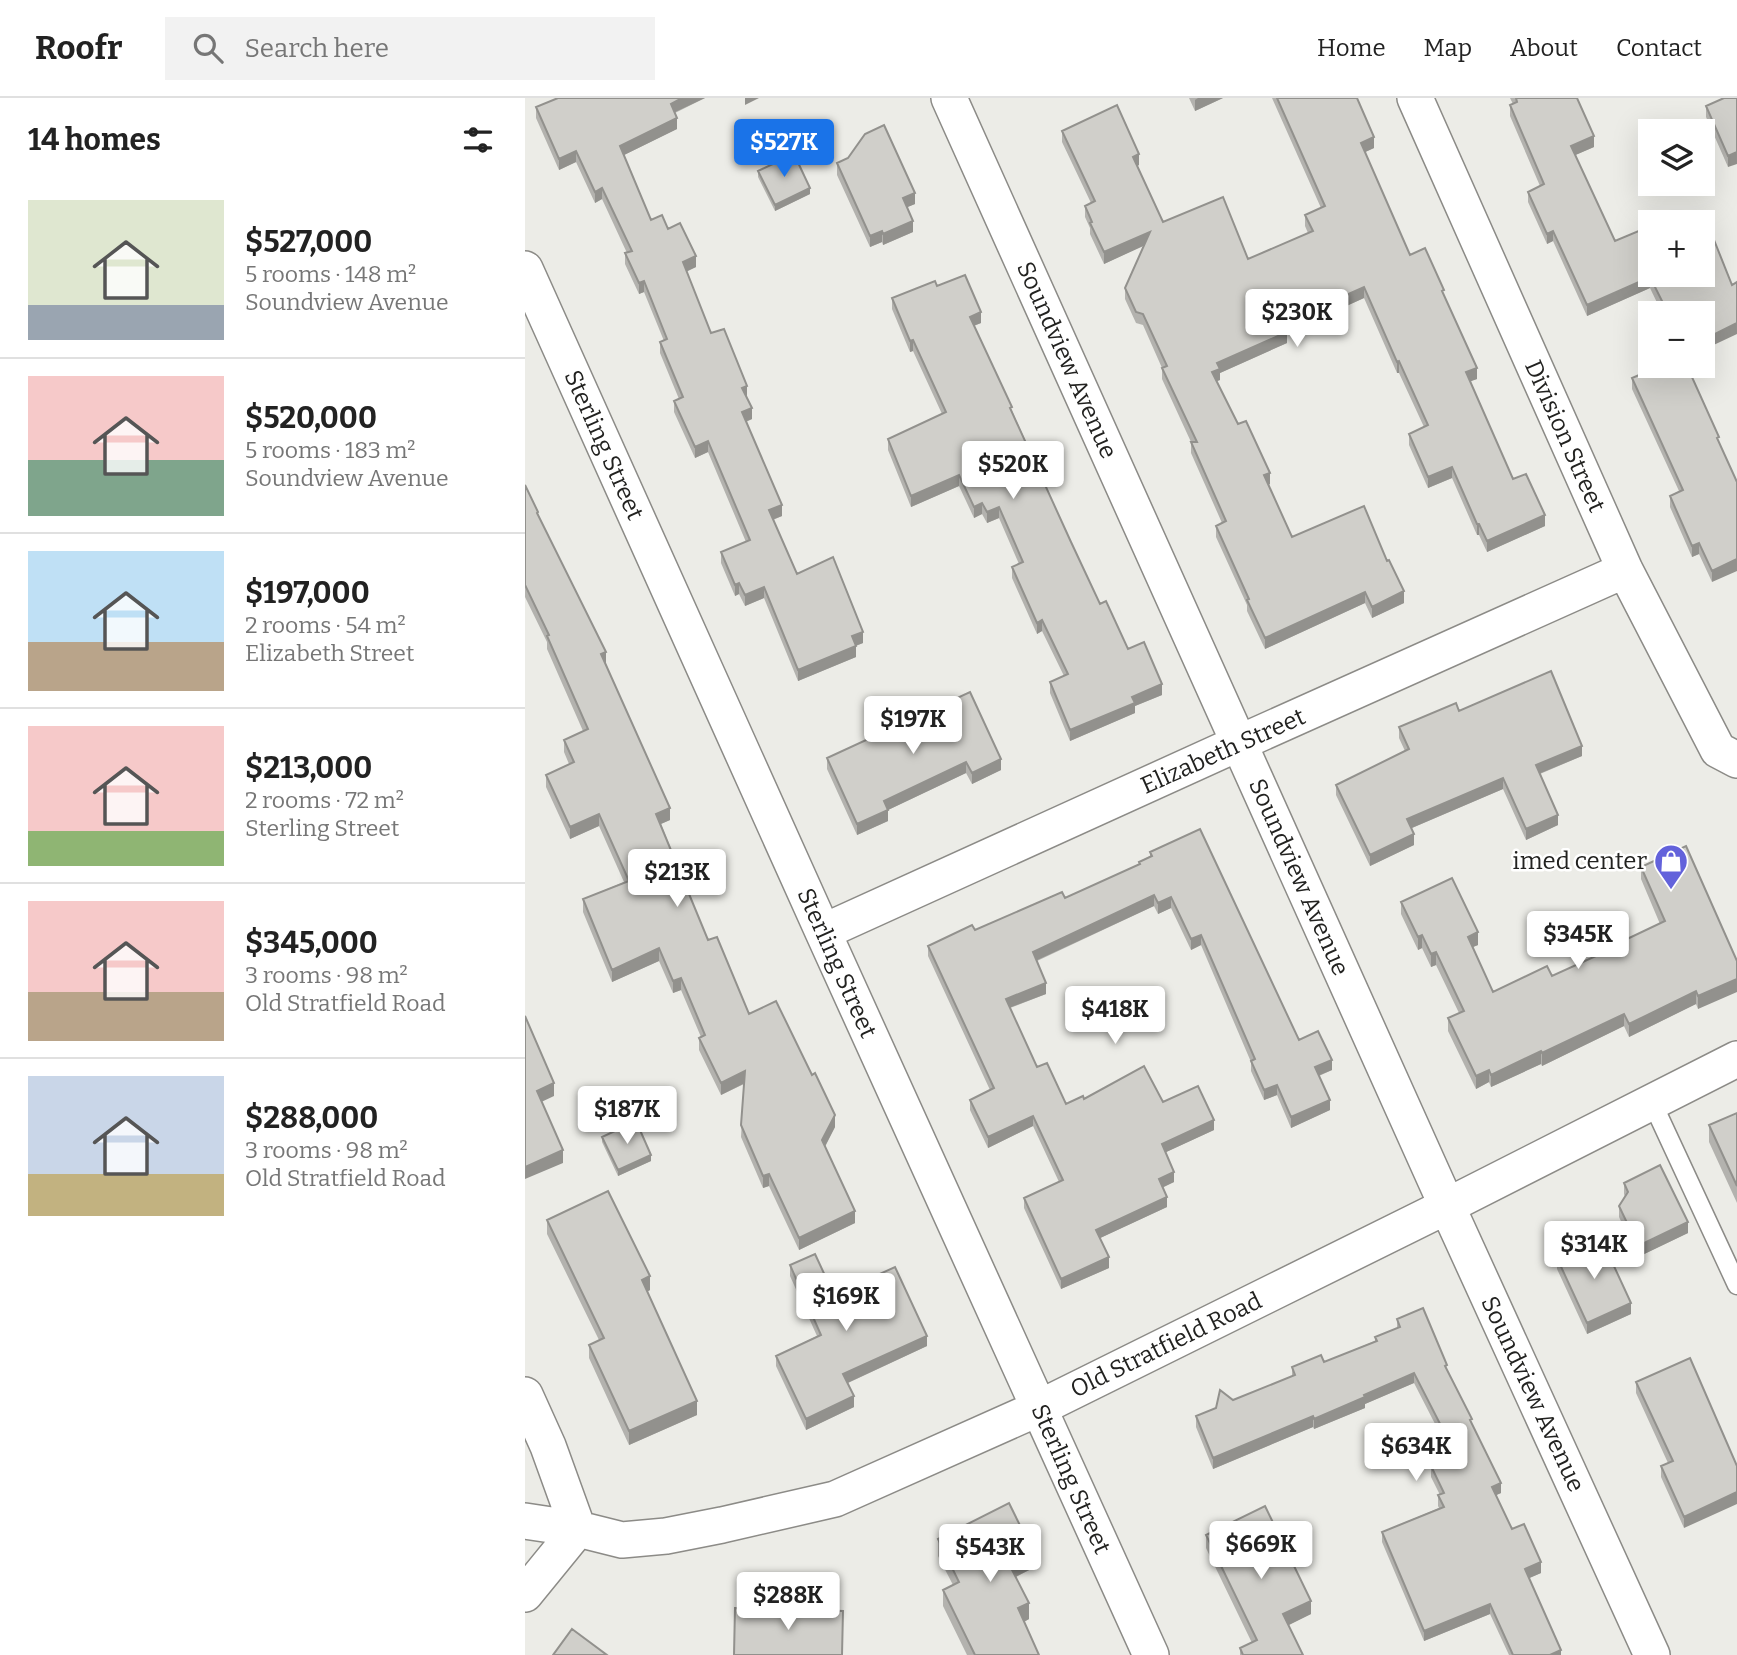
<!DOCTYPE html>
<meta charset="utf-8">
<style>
body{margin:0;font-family:Bitter,serif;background:#f2f2f2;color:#222;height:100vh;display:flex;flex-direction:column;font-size:26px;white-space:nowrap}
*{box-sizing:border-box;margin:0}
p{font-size:23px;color:#767676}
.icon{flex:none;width:38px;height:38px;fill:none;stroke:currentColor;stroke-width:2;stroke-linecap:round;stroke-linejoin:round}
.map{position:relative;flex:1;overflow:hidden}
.panel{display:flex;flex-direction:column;background:#fff;width:525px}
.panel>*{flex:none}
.tools{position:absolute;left:1113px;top:21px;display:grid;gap:14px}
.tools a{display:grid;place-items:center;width:77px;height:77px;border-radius:0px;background:#fff;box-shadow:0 7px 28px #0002;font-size:35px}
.price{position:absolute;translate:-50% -60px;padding:0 16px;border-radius:7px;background:#fff;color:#222;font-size:23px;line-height:46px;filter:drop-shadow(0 2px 4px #0008)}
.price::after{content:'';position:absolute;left:50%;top:42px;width:21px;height:16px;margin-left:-10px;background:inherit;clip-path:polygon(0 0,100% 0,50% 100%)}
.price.current{background:#1a73e8;color:#fff}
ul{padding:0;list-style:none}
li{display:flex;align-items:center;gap:21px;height:175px;padding:0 28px}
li+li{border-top:2px solid #e0e0e0}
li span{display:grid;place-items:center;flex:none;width:196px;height:140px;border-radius:0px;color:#555}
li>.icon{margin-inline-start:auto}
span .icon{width:84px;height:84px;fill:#fffc;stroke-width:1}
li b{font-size:30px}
h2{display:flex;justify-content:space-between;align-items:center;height:84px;padding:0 28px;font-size:30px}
header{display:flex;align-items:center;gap:42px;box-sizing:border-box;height:98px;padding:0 35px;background:#fff;border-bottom:2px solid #e0e0e0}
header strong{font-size:33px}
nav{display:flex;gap:38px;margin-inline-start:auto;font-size:24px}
.search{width:490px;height:63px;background:#f2f2f2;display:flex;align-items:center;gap:18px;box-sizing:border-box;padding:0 24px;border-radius:0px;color:#767676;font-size:26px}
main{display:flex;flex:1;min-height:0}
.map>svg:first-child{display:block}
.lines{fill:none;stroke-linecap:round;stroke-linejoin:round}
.service-casing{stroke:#8c8b87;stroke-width:21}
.minor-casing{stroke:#8c8b87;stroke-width:38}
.service{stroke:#fff;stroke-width:18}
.minor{stroke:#fff;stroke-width:35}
.wall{fill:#b3b2ae}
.shaded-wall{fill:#92918d}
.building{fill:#d0cfca;stroke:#92918d;stroke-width:2}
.labels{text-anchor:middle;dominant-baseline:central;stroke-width:5;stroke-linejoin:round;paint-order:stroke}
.street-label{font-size:24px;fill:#222220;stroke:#fff}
.poi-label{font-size:24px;fill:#222220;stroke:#fff;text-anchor:end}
</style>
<header>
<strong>Roofr</strong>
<div class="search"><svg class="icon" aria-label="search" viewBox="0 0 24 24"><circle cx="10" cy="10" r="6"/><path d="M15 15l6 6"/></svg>Search here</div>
<nav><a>Home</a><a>Map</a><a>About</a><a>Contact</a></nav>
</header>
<main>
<section class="panel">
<h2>14 homes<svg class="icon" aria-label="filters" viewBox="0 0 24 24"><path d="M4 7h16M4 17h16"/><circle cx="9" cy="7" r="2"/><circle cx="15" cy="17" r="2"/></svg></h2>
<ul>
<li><span style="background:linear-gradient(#dfe7d0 75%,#9aa5b1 0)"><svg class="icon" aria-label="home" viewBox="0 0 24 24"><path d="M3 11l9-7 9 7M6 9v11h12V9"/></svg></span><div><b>$527,000</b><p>5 rooms · 148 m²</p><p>Soundview Avenue</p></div></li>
<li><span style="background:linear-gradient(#f6c9c9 60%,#7fa58c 0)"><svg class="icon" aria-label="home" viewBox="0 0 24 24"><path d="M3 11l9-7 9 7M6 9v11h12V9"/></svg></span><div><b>$520,000</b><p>5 rooms · 183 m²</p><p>Soundview Avenue</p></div></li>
<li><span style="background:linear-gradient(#bfe0f5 65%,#b9a48a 0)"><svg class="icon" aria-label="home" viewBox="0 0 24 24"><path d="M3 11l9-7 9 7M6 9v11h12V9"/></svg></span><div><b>$197,000</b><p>2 rooms · 54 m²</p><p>Elizabeth Street</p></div></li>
<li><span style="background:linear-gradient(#f6c9c9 75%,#8fb573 0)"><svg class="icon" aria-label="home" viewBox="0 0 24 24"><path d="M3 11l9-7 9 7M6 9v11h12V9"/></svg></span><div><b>$213,000</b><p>2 rooms · 72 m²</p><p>Sterling Street</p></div></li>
<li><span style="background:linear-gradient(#f6c9c9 65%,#b9a48a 0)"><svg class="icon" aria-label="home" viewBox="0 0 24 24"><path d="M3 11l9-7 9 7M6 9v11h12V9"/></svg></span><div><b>$345,000</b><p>3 rooms · 98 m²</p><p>Old Stratfield Road</p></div></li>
<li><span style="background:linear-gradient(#c9d6e8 70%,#c2b280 0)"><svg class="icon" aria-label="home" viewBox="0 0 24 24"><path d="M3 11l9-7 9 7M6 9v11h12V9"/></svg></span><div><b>$288,000</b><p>3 rooms · 98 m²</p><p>Old Stratfield Road</p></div></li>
</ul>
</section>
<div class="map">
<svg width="1212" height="1557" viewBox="0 0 1212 1557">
<rect width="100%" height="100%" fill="#ecece7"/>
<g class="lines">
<!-- service casing -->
<g class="service-casing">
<path id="service" d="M1127,1004l85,183"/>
</g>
<!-- minor casing -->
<g class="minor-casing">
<path id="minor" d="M424,0l498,1108 205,449
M890,0l210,472 93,180 19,10
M0,171l298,663 328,723
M298,834l416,-189 386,-173
M0,1297l23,51 30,83 -53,65
M0,1423l53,8 44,11 44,-4 56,-11 113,-26 204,-91 408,-202 290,-147"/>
</g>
<!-- service -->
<use href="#service" class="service"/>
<!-- minor -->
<use href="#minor" class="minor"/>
</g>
<!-- wall -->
<path class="wall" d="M33,0h147l-30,15 2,16 -53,26 27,65 17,9 28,38 -10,5 25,61 35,64 6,22 -6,3 36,94 -9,4 24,54 66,69 -7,3v11l-58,24 -34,-83 -19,8 -6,-12 -4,2 -14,-33v-11l25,-10 -38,-90 -13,6 -21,-46v-11l5,-2 -19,-46v-11l4,-1 -20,-49 -5,2 -14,-30v-11h2l-25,-54 -7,4 -19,-41 -17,8 -23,-52v-11z
M664,0h34l-28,13z
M747,0h85l17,50 -9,4 45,103 34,40 33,84 -7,2 43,98 32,47 -58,26 -8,-17h-2l-25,-57 -24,10 -19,-43v-11l15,-7 -25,-54h-2l-33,-75 -77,35v10l-67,30v7l-4,1 54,103 -2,1 24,52 112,66 -32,15 -7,-15 -100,46 -18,-38v-6l-31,-68v-11l6,-3 -31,-70v-11l-29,-63v-11l-19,-43 -7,-2 -11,-24v-11l19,-43 -40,19 -14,-30v-6l-5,-11v-11l6,-3 -29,-61v-11l77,34 -2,1 26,56 85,37 60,-26 -3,-7v-11l16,-7z
M985,0h67l17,49 -19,8 40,86 35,34 53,38h-41l-12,-25 -63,28 -34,-75 -6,3 -19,-42v-10l12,-6 -30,-70v-11l3,-1z
M1212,0l-9,69 -22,-50v-11z
M312,65l78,41 -8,3 6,25 -30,13 -1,-3 -12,5 -33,-72z
M233,73l52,23 -35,17 -17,-34z
M412,188l44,37 -7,3 97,216 29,62 28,45 34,46 -27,11v7l-65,28 -20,-48v-11l14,-6 -22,-45 -5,3 -25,-56v-11l7,-3 -20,-46 -12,5 -5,-9 -8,4 -15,-32 -48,21 -23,-57v-11l54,-25 -29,-63 -3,1 -18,-43v-11z
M1107,280l87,65 -7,139 -13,-28 -7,3 -22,-50v-11l9,-5 -47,-102z
M0,387l81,179 64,156 -9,4 47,116 41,74 86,113 -10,20 30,76 -56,27 -30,-64 -6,2 -22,-51 3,-53 -23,11 -22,-45v-12l2,-1 -20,-47 -8,3 -14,-32 -47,21 -29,-70v-13l41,-17 -25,-56 -29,13 -24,-52v-12l23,-11 -5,-12v-12l19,-9 -36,-82v-7l-22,-45z
M934,613l123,45 -42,18 18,51 -32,15 -23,-51 -91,39 2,17 -44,21 -34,-71v-10l69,-34 -6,-13v-11z
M302,660l174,1v11l-29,14 -6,-11 -78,37v11l-31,14 -30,-66z
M625,754l149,188 33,30 -13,6 11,34 -39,18 -14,-33 -13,5 -13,-29v-9l-50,-117 -10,5 -20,-42 -13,6 -4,-8 -117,55 9,33 -36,14 27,59 29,37 18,-5 79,3 51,28 -48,22 8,30 -12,6 5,19 -67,31 9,30 -48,21 -37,-81v-10l35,-16 -26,-56 -45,22 -18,-38v-10l20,-10 -62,-134v-10l137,-48 74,-34v-2l11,-6z
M1116,769l96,94 -39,48 -2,-5 -67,33 -5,-11 -82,40 -1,-2 -50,23 -2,-5 -13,7 -28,-58v-13l11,-5 -23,-48 -5,2 -9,-19 -4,2 -17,-36v-12l77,43 -5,2 20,45 59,-16 54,-25v-2l54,-25 -19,-45z
M1212,1015v90l-28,-61v-17z
M77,1039l49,24 -33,15 -16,-34z
M1099,1085l64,50 -50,24 -19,-40v-11l6,-9 -1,-3z
M22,1122l103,70 -3,2 50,123 -68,30 -40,-87v-13l10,-5 -52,-106z
M1032,1160l74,56 -44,20 -30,-65z
M265,1167l44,30 93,51 -79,37 6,24 -48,23 -30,-64v-10l41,-20 -27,-60z
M872,1221l50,52 54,122 -5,2 16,34 29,44 -12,5 32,77h-52l-19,-41 -66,27 -42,-99v-10l57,-24 -1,-2v-11h2l-9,-18v-11l21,-9 -38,-74 -49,21v4l-51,21 -1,-2 -100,42 -17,-42v-11l96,-40v-9l32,-5 51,-21v-4l22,-9z
M1165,1260l-6,170 -23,-51v-11l7,-3 -32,-70v-11z
M681,1437l105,79 -23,11 15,30h-63v-7l12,-5 -46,-95z
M413,1441l95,29 -17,9 13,42 -5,3 15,33h-72l-24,-49v-16l10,-5 -15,-29z"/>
<!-- shaded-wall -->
<path class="shaded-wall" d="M157,0h23l-34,16v-10z
M220,0h14l-14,7z
M673,0h25l-28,13v-11z
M152,20v11l-57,28v-11z
M1069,38v11l-23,10v-11z
M849,39v11l-13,6v-11z
M51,53v11l-17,8v-11z
M1212,54v12l-9,3v-11z
M614,56v11l-6,3v-11z
M77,90v11l-7,4v-11z
M285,90v6l-35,17v-6z
M390,95v11l-12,5v-11z
M388,123v11l-30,13v-11z
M357,133v11l-12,5v-11z
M1028,133v10l-6,3v-10z
M625,134v11l-46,21v-12z
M171,158v11l-13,6v-11z
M1125,179v11l-63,28v-11z
M119,183v11l-5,2v-11z
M839,189v11l-77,35v10l-67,30v7l-8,3v-11l5,-9 66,-40z
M456,214v11l-11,4v-10z
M1212,225v11l-34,16v-10z
M388,242v11l-3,1v-11z
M874,263v12h-2v-11z
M952,270v11l-11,4v-11z
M222,288v11l-5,-9z
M227,310v11l-10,4v-11z
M183,343v11l-13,6v-11z
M927,369v11l-24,10v-11z
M745,375v11l-6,2v-11z
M434,377v11l-48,21v-11z
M457,405v11l-8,4v-11z
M257,407v11l-13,5v-11z
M474,409v11l-12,5v-11z
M1020,417v11l-58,26v-11z
M952,426h2v11h-2z
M1174,445v11l-7,3v-11z
M1212,461v12l-25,11v-11z
M214,485v11l-4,2v-11z
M239,489v11l-19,8v-11z
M879,493v12l-32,15v-11z
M840,494v11l-100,46v-11z
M517,522v11l-5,3v-11z
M338,534v11l-11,4v-11z
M331,548v11l-58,24v-11z
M81,554v12l-5,-10z
M637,586v11l-27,11v7l-65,28v-11l62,-33z
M1057,648v10l-46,19v-10z
M476,661v11l-29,14v-11z
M441,664v11l-78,37v11l-31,14v-11l27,-23z
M978,680v11l-96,41v-11z
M145,710v12l-14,6v-12z
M74,716v12l-29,13v-12z
M1033,717v10l-32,15v-11z
M889,736v11l-44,21v-11z
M629,797v11l-121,56v-10z
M646,799v11l-13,6v-11z
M953,834v13l-10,4v-12z
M676,837v10l-10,5v-11z
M897,837v13l-4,2v-13z
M134,850v13l-47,21v-12z
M911,854v13l-5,2v-13z
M156,880v12l-8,3v-12z
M1212,881v13l-39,17v-13z
M521,885v11l-40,15v-10z
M1171,893v13l-67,33v-13z
M1099,916v12l-82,40v-13z
M1016,953v13l-50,23v-12z
M807,962v10l-17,7v-10z
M964,972v12l-13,7v-13z
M220,973v12l-24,12v-12z
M29,985v13l-17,8v-13z
M752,987v10l-13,5v-10z
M805,1002v10l-39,18v-11z
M310,1017v12l-13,25v-12z
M508,1018v10l-45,22v-11z
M689,1022v10l-52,24v-10z
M38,1052v13l-38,16v-12z
M126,1057v6l-33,15v-6z
M649,1074v10l-15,7v-10z
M244,1076v12l-6,2v-12z
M642,1099v10l-71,33v-10z
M330,1113v12l-56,27v-12z
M1163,1124v11l-50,24v-11z
M584,1159v11l-48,21v-10z
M125,1178v14l-8,4v-14z
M1106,1205v11l-44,20v-11z
M402,1238v10l-84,39v-11z
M889,1275v10l-49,21v4l-51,21v-10l50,-24z
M329,1298v11l-48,23v-11z
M172,1303v14l-68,30v-14z
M788,1318v11l-100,42v-11z
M976,1385v10l-9,4v-10z
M1212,1394v12l-53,24v-11z
M508,1454v16l-24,12v-16z
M1016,1464v11l-16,7v-11z
M786,1503v13l-28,14v-14z
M504,1505v16l-11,6v-17z
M965,1506v10l-66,27v-10z
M1036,1552v5h-11z"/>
<!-- building -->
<path class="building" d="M33,0h124l-11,6 6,14 -57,28 31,74 11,-5 6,14 12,-6 16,33 -13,6 28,71 13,-4 23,57 -5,2 10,20 -10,4 40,93 -13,5 28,64 36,-17 30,75 -11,4 4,10 -58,24 -34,-83 -19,8 -6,-12 -4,2 -14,-33 29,-12 -42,-99 -13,6 -21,-46 9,-4 -23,-55 7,-3 -23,-58 -5,2 -14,-30 7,-2 -30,-63 -7,4 -19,-41 -17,8 -23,-52z
M752,0h80l17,39 -13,6 49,112 15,-7 19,42 -2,1 35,77 -11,4 47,107 13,-5 19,41 -58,26 -8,-17h-2l-25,-57 -24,10 -19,-43 19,-9 -29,-64 -2,1 -33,-75 -81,36 4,9 -70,31 3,6 -8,3 26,52 8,-3 24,52 -6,2 28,62 72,-31 23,55 2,-1 15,31 -32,16 -7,-15 -100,46 -18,-38 2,-1 -33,-73 10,-5 -35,-79h6l-35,-74 5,-2 -24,-52 -7,-2 -11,-24 25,-56 -46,20 -14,-29 2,-1 -7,-16 10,-5 -33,-70 55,-26 22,49 -6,3 30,65 60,-25 25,62 65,-28 -8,-16 20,-9z
M991,0h61l17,38 -23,10 44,95 26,-11 9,20v25h53v-31l11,-4 18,45 5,-3v41l-34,17v-27h-35l-18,-36 -63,28 -34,-74 -6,3 -19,-42 16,-8 -34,-79 7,-3z
M1199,0h13v54l-9,4 -22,-50z
M359,27l31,68 -12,5 10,23 -30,13 -1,-3 -12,5 -33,-73 11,-5 17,-24z
M269,56l16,34 -35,17 -17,-34z
M440,177l16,37 -11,5 42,90 -2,1 61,134 29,62 6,-3 22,48 16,-7 18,42 -30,13 3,6 -65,27 -20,-48 18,-8 -26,-54 -5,3 -25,-56 11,-5 -24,-55 -12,5 -5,-9 -8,4 -15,-32 -48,21 -23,-57 58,-27 -33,-72 -3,1 -18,-43 43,-17 2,5z
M1135,268h27l32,71 -2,1 20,44v77l-25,12 -13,-28 -7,3 -22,-50 13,-6 -51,-112z
M0,387l13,27 -1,1 69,139 -5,2 69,154 -14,6 52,126 9,-3 32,77 27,-13 36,74 3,-2 20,42 -13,25 33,71 -56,27 -30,-64 -6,2 -22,-51 4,-54 -24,12 -22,-45 6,-3 -24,-57 -8,3 -14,-33 -47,22 -29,-71 46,-18 -30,-67 -29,13 -24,-52 28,-13 -10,-22 24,-11 -41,-93 2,-1 -24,-50z
M1026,573l31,75 -46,19 22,50 -32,14 -23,-51 -96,41 7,15 -44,21 -34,-70 73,-36 -10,-22 57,-24 3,8z
M445,594l31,67 -29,14 -6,-11 -82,39 4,9 -31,14 -30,-66z
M675,731l99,211 19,-9 14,29 -17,7 15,33 -39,17 -14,-32 -13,5 -13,-29 4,-2 -54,-124 -10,4 -20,-42 -13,6 -4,-8 -121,57 13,31 -40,16 31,68 10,-4 19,41 17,-8 1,3 60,-33 19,36 35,-16 16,34 -52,24 12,28 -15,7 8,18 -71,33 13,27 -48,22 -37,-81 39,-18 -30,-64 -45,21 -18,-37 24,-12 -66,-142 44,-21 3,5 87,-38 3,6 75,-34 -1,-2 13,-6 -2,-4z
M1161,748l51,115v18l-39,17 -2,-5 -67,33 -5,-10 -82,39 -1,-2 -50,24 -2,-5 -13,6 -28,-58 16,-7 -28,-59 -5,2 -9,-19 -4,2 -17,-35 51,-24 26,54 -10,5 25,55 54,-26 5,10 55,-25 -1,-2 59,-28 -24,-54z
M0,918l29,67 -17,8 26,59 -38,17z
M1212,1015v73l-28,-61z
M111,1023l15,34 -33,15 -16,-33z
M1135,1067l28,57 -50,24 -19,-40 9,-14 -4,-9z
M83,1093l42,85 -8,4 55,121 -68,30 -40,-86 15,-7 -57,-118z
M1076,1140l30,65 -44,20 -30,-65z
M290,1156l19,41 61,-28 32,69 -84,38 11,22 -48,23 -30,-63 45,-21 -31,-70z
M898,1210l24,57 -2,1 27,53 -2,1 31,63 -9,4 20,42 12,-5 17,38 -16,7 36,81 -11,5h-37l-23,-51 -66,27 -42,-99 62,-25 -6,-12 6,-2 -13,-27 25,-11 -42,-82 -50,22 1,2 -51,22 -1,-3 -100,42 -17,-42 20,-8 4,-18 13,10 62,-25 -3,-8 29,-12 3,7 53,-21 -2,-4 25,-10 -3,-8z
M1165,1260l47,108v26l-53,25 -23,-51 12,-5 -37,-79z
M484,1405l24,49 -24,12 20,39 -11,5 21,47h-64l-32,-65 16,-8 -21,-43z
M740,1408l46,95 -28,13 20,41h-60l-3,-7 17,-8 -51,-105z
M210,1510l108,3 -1,44h-108z
M47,1531l35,26h-54z"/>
<!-- icons -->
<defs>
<g id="shop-pin" transform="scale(1.75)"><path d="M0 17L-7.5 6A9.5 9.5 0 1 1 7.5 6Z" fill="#6362db" stroke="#fff"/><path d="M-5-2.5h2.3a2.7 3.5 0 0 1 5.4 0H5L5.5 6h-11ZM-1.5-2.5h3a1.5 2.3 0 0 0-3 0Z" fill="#fff"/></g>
</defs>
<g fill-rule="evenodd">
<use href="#shop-pin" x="1146" y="763"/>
</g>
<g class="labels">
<!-- street labels -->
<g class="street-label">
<text transform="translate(542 262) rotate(66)">Soundview Avenue</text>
<text transform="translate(1040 338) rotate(66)">Division Street</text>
<text transform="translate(79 347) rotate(66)">Sterling Street</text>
<text transform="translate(698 653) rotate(-24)">Elizabeth Street</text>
<text transform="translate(774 779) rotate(66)">Soundview Avenue</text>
<text transform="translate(312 865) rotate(66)">Sterling Street</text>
<text transform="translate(641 1247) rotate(-26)">Old Stratfield Road</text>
<text transform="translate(1008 1296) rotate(65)">Soundview Avenue</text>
<text transform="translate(546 1381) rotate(66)">Sterling Street</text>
</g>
<!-- poi labels -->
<g class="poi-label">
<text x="1122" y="763">imed center</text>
</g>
</g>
</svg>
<div class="tools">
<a><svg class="icon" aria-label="layers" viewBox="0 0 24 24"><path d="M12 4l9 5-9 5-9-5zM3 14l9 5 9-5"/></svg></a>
<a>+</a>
<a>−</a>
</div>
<b class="price current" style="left:259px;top:81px">$527K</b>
<b class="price" style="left:772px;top:251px">$230K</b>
<b class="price" style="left:488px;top:403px">$520K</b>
<b class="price" style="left:388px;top:658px">$197K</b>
<b class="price" style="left:152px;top:811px">$213K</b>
<b class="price" style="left:1053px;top:873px">$345K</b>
<b class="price" style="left:590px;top:948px">$418K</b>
<b class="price" style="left:102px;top:1048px">$187K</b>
<b class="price" style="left:1069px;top:1183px">$314K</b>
<b class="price" style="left:321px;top:1235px">$169K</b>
<b class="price" style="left:891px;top:1385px">$634K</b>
<b class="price" style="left:736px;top:1483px">$669K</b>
<b class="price" style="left:465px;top:1486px">$543K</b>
<b class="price" style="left:263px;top:1534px">$288K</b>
</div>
</main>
